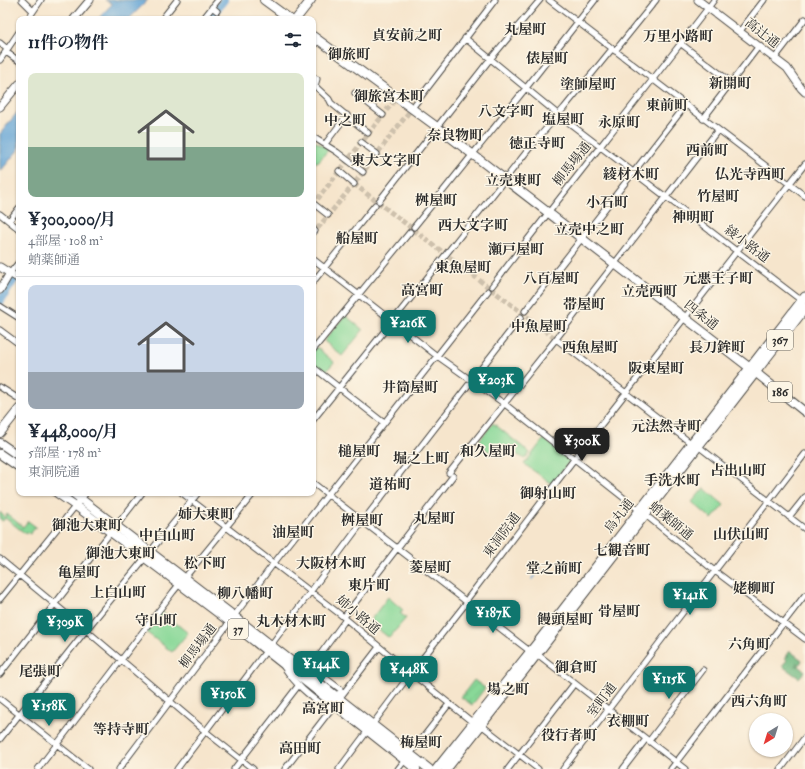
<!DOCTYPE html>
<html lang="ja">
<meta charset="utf-8">
<style>
body{margin:0;font-family:"IM FELL Double Pica","Noto Serif JP",serif;background:#f6f6f7;color:#1f2937;height:100vh;display:flex;flex-direction:column;font-size:15px;white-space:nowrap}
*{box-sizing:border-box;margin:0}
p{font-size:13px;color:#747a83}
.icon{flex:none;width:22px;height:22px;fill:none;stroke:currentColor;stroke-width:2;stroke-linecap:round;stroke-linejoin:round}
.map{position:relative;flex:1;overflow:hidden}
.panel{position:absolute;left:16px;top:16px;width:300px;height:480px;display:flex;flex-direction:column;background:#fff;border-radius:8px;box-shadow:0 1px 3px #0004}
.panel>*{flex:none}
.needle{width:26px;rotate:218deg}
.tools{position:absolute;left:749px;top:713px;display:grid;gap:8px}
.tools a{display:grid;place-items:center;width:44px;height:44px;border-radius:50%;background:#fff;box-shadow:0 1px 3px #0004;font-size:20px}
.price{position:absolute;translate:-50% -34px;padding:0 9px;border-radius:8px;background:#0f766e;color:#fff;font-size:13px;line-height:26px;filter:drop-shadow(0 1px 2px #0008)}
.price::after{content:'';position:absolute;left:50%;top:24px;width:12px;height:9px;margin-left:-6px;background:inherit;clip-path:polygon(0 0,100% 0,50% 100%)}
.price.on{background:#222;color:#fff}
ul{padding:0;list-style:none}
li{display:grid;align-content:center;gap:8px;height:212px;padding:0 12px}
li+li{border-top:1px solid #e0e1e3}
li span{display:grid;place-items:center;height:124px;border-radius:8px;color:#555}
li>.icon{margin-inline-start:auto}
span .icon{width:72px;height:72px;fill:#fffc;stroke-width:1}
li b{font-size:17px}
h2{display:flex;justify-content:space-between;align-items:center;height:48px;padding:0 12px;font-size:17px}
.map>svg:first-child{display:block}
.forest{fill:url(#forest-firs);stroke:#4c7256}
.park{fill:#89d898;stroke:#5a8262}
.garden{fill:url(#garden-furrows);stroke:#5a8262}
.water{fill:#63a4d6;stroke:#476880}
.lines{fill:none;stroke-linecap:round;stroke-linejoin:round}
.stream{stroke:#63a4d6;stroke-width:1.5}
.river{stroke:#63a4d6;stroke-width:8}
.street-tunnel{stroke:#cdc0ac;stroke-width:5;stroke-dasharray:5 2.5;stroke-linecap:butt}
.street-casing{stroke:#494743;stroke-width:7}
.secondary-casing{stroke:#494743;stroke-width:9}
.primary-casing{stroke:#494743;stroke-width:10}
.highway-casing{stroke:#494743;stroke-width:11}
.street{stroke:#fff;stroke-width:5}
.secondary{stroke:#fff;stroke-width:7}
.primary{stroke:#fff;stroke-width:8}
.highway{stroke:#fff;stroke-width:9}
.labels{text-anchor:middle;dominant-baseline:central;stroke-width:3;stroke-linejoin:round;paint-order:stroke}
.shield{fill:#fcf5e5;stroke:#6a6863;stroke-width:1}
.shield-label{font-size:12px;font-weight:bold;fill:#2b2b2b}
.street-label{font-size:13px;fill:#2b2b2b;stroke:#fcf5e5}
.neighbourhood-label{font-size:14px;font-weight:bold;fill:#2b2b2b;stroke:#fcf5e5}
</style>
<div class="map">
<svg width="805" height="769" viewBox="0 0 805 769">
<defs>
<pattern id="forest-firs" width="22" height="20" patternUnits="userSpaceOnUse"><rect width="22" height="20" fill="#6eb880"/><path d="M5 1l3.5 6h-7zM16 11l3.5 6h-7z" fill="#5b9669"/></pattern>
<pattern id="garden-furrows" width="10" height="10" patternUnits="userSpaceOnUse"><rect width="10" height="10" fill="#89d898"/><path d="M-1 1l2-2M0 10L10 0M9 11l2-2" fill="none" stroke="#76ba83"/></pattern>
</defs>
<rect width="100%" height="100%" fill="#fcf5e5"/>
<filter id="ink" filterUnits="userSpaceOnUse"><feTurbulence type="fractalNoise" baseFrequency=".025" numOctaves="2"/><feDisplacementMap in="SourceGraphic" scale="8" xChannelSelector="R" yChannelSelector="G"/><feConvolveMatrix kernelMatrix="1 2 1 2 8 2 1 2 1" color-interpolation-filters="sRGB"/></filter>
<filter id="wash" filterUnits="userSpaceOnUse"><feTurbulence type="fractalNoise" baseFrequency=".012" numOctaves="4" result="noise"/><feDisplacementMap in="SourceGraphic" scale="16" xChannelSelector="R" yChannelSelector="G"/><feGaussianBlur stdDeviation="0.9" result="paint"/><feColorMatrix in="noise" values="0 0 0 0 0 0 0 0 0 0 0 0 0 0 0 0 0 1.4 0 .05"/><feComposite in="paint" operator="in"/></filter>
<g filter="url(#wash)">
<rect width="100%" height="100%" fill="#f6e5cc"/>
<!-- forest -->
<path class="forest" d="M790,651l12,9 -3,6 6,5 -6,7 -17,-12 5,-6 -2,-2z"/>
<!-- park -->
<path class="park" d="M313,140l16,9 -11,13 -1,-1 -1,2 -3,-3z
M345,315l18,15 -21,26 -18,-15z
M316,347l18,15 -9,11 -12,-9v-13z
M493,423l37,30 -5,6c-7,-5 -11,-5 -19,-5l-2,3c-11,0 -18,-8 -26,-15z
M544,439l27,21 -19,24 -28,-20z
M704,488l20,17 -12,14 -20,-17z
M388,597l15,13 -3,3 6,5 -16,19 -1,-1 -1,1 -19,-15z
M162,612l26,21 -16,19 -26,-20z"/>
<!-- garden -->
<path class="garden" d="M0,512l5,5 2,-3 16,13 5,-6 8,6 -6,7 -3,-2 -1,2 -21,-16 -2,3 -3,-2z
M474,680l11,8 -13,17 -11,-8z"/>
<!-- water -->
<path class="water" d="M105,0h43l-19,19h-31l14,-15z
M19,110v39l-19,23v-38z"/>
<g class="lines">
<!-- stream -->
<path class="stream" d="M532,579l8,-11 -5,-2"/>
<!-- river -->
<path class="river" d="M209,19l15,-19
M0,302l19,-30"/>
</g>
</g>
<g filter="url(#ink)">
<g class="lines">
<!-- street-tunnel -->
<path class="street-tunnel" d="M354,184l202,155
M313,205l84,-108
M313,234l41,-50 58,-76"/>
<!-- street casing -->
<g class="street-casing">
<path id="street" d="M22,0l11,11
M549,0l256,196
M212,7l5,4
M28,19l13,-19
M162,19l15,-19
M203,19l15,-19
M740,31l24,-31
M465,38l95,78 242,185
M0,43l7,6
M680,43l51,39
M313,47l6,-8
M615,51l41,-51
M6,52l13,9
M775,58l30,-39
M0,60l19,-28
M313,77l4,2 -2,7 14,13 2,4 37,30
M355,93l28,22
M412,108l83,-108
M703,119l56,-73
M313,137l24,15 26,20
M361,142l16,12
M325,144l22,-29
M339,171l15,13
M379,201l108,-138 53,-63
M314,204l14,11
M0,214l19,15
M9,221l10,-13
M414,227l112,-139 69,-88
M313,229l2,2
M313,259l124,97 69,49 142,112 63,51 94,71
M10,273l9,-11
M313,282l62,-77
M492,286c73,-96 149,-190 222,-286
M0,306l19,12
M525,311l161,-206
M0,330l19,14
M556,339l136,105 6,2 107,83
M313,350l97,-118
M313,367l71,56
M0,387l19,12
M313,420l130,-162 89,-113 32,-37 48,-59
M449,473l107,-134 162,-209
M313,483l150,116 7,6 57,44 14,8 144,112
M182,493l159,122 70,58 60,48 14,7 53,41
M789,517l16,-20
M117,525l25,-32
M0,559l86,71 119,101 48,38
M0,599l86,-106
M344,617l109,-141
M271,645l92,-124 158,-204
M295,662l16,5 29,22 -1,9
M284,667c12,18 24,28 41,40l9,-2
M311,667l35,-48
M0,674l111,-142
M0,699l88,70
M0,739l86,-109 112,-137
M649,741l54,-71
M410,754l39,-50
M38,769l135,-177 81,-99
M119,769l155,-206 214,-272
M177,769l89,-118
M234,769l64,-83
M285,769l94,-122
M339,769l72,-96 56,-71 1,-4 107,-140 230,-294
M398,769l7,-9
M508,769l66,-85
M563,769l100,-131 142,-184
M623,769l23,-30
M671,769l134,-174
M781,769l24,-32"/>
</g>
<!-- secondary casing -->
<g class="secondary-casing">
<path id="secondary" d="M698,0l89,68 14,20 4,4
M74,19l16,-19
M0,107l19,-23
M0,267l19,12
M0,290l10,-17"/>
</g>
<!-- primary casing -->
<g class="primary-casing">
<path id="primary" d="M264,0l26,19
M296,19l15,-19
M313,36l124,91 313,241 55,44
M0,433l19,-24
M0,443l19,13
M0,454l19,13
M57,493l23,16 150,113 186,147
M73,493l157,120 199,156"/>
</g>
<!-- highway casing -->
<g class="highway-casing">
<path id="highway" d="M437,769l99,-124 269,-348
M446,769l86,-109 273,-352"/>
</g>
<!-- street -->
<use href="#street" class="street"/>
<!-- secondary -->
<use href="#secondary" class="secondary"/>
<!-- primary -->
<use href="#primary" class="primary"/>
<!-- highway -->
<use href="#highway" class="highway"/>
</g>
</g>
<g class="labels">
<!-- shield labels -->
<g class="shield">
<rect x="767" y="330" width="26" height="20" rx="3"/>
<rect x="768" y="382" width="24" height="20" rx="3"/>
<rect x="228" y="619" width="20" height="20" rx="3"/>
</g>
<g class="shield-label">
<text x="780" y="340">367</text>
<text x="780" y="392">186</text>
<text x="238" y="629">37</text>
</g>
<!-- street labels -->
<g class="street-label">
<text transform="translate(762 33) rotate(38)">高辻通</text>
<text transform="translate(572 164) rotate(-51)">柳馬場通</text>
<text transform="translate(747 244) rotate(37)">綾小路通</text>
<text transform="translate(701 315) rotate(38)">四条通</text>
<text transform="translate(619 516) rotate(-52)">烏丸通</text>
<text transform="translate(671 521) rotate(39)">蛸薬師通</text>
<text transform="translate(502 535) rotate(-53)">東洞院通</text>
<text transform="translate(358 615) rotate(40)">姉小路通</text>
<text transform="translate(198 646) rotate(-53)">柳馬場通</text>
<text transform="translate(602 700) rotate(-53)">室町通</text>
</g>
<!-- neighbourhood labels -->
<g class="neighbourhood-label">
<text x="525" y="29">丸屋町</text>
<text x="407" y="35">貞安前之町</text>
<text x="678" y="36">万里小路町</text>
<text x="349" y="54">御旅町</text>
<text x="547" y="58">俵屋町</text>
<text x="730" y="83">新開町</text>
<text x="588" y="84">塗師屋町</text>
<text x="389" y="96">御旅宮本町</text>
<text x="667" y="105">東前町</text>
<text x="506" y="111">八文字町</text>
<text x="563" y="119">塩屋町</text>
<text x="345" y="120">中之町</text>
<text x="619" y="122">永原町</text>
<text x="455" y="135">奈良物町</text>
<text x="537" y="143">徳正寺町</text>
<text x="707" y="150">西前町</text>
<text x="386" y="160">東大文字町</text>
<text x="631" y="174">綾材木町</text>
<text x="750" y="174">仏光寺西町</text>
<text x="513" y="180">立売東町</text>
<text x="718" y="196">竹屋町</text>
<text x="436" y="200">桝屋町</text>
<text x="607" y="202">小石町</text>
<text x="693" y="217">神明町</text>
<text x="473" y="225">西大文字町</text>
<text x="589" y="229">立売中之町</text>
<text x="357" y="238">船屋町</text>
<text x="516" y="249">瀬戸屋町</text>
<text x="463" y="267">東魚屋町</text>
<text x="551" y="278">八百屋町</text>
<text x="718" y="278">元悪王子町</text>
<text x="422" y="290">高宮町</text>
<text x="649" y="291">立売西町</text>
<text x="584" y="304">帯屋町</text>
<text x="539" y="326">中魚屋町</text>
<text x="590" y="347">西魚屋町</text>
<text x="717" y="347">長刀鉾町</text>
<text x="656" y="368">阪東屋町</text>
<text x="410" y="387">井筒屋町</text>
<text x="666" y="426">元法然寺町</text>
<text x="359" y="451">槌屋町</text>
<text x="488" y="451">和久屋町</text>
<text x="421" y="458">堀之上町</text>
<text x="738" y="470">占出山町</text>
<text x="672" y="480">手洗水町</text>
<text x="390" y="484">道祐町</text>
<text x="548" y="493">御射山町</text>
<text x="206" y="514">姉大東町</text>
<text x="434" y="518">丸屋町</text>
<text x="362" y="520">桝屋町</text>
<text x="87" y="525">御池大東町</text>
<text x="293" y="532">油屋町</text>
<text x="741" y="534">山伏山町</text>
<text x="167" y="535">中白山町</text>
<text x="622" y="550">七観音町</text>
<text x="121" y="553">御池大東町</text>
<text x="205" y="563">松下町</text>
<text x="331" y="563">大阪材木町</text>
<text x="430" y="567">菱屋町</text>
<text x="554" y="568">堂之前町</text>
<text x="79" y="572">亀屋町</text>
<text x="369" y="585">東片町</text>
<text x="754" y="588">姥柳町</text>
<text x="118" y="592">上白山町</text>
<text x="245" y="593">柳八幡町</text>
<text x="619" y="611">骨屋町</text>
<text x="565" y="619">饅頭屋町</text>
<text x="156" y="620">守山町</text>
<text x="291" y="621">丸木材木町</text>
<text x="749" y="644">六角町</text>
<text x="576" y="667">御倉町</text>
<text x="40" y="671">尾張町</text>
<text x="508" y="689">場之町</text>
<text x="759" y="701">西六角町</text>
<text x="323" y="708">高宮町</text>
<text x="628" y="721">衣棚町</text>
<text x="121" y="729">等持寺町</text>
<text x="569" y="735">役行者町</text>
<text x="421" y="742">梅屋町</text>
<text x="300" y="748">高田町</text>
</g>
</g>
</svg>
<div class="tools">
<a><svg class="needle" viewBox="-14 -14 28 28"><path d="M0-13l5 13h-10z" fill="#e53935"/><path d="M0 13l5-13h-10z" fill="#747a83"/></svg></a>
</div>
<b class="price" style="left:408px;top:344px">¥216K</b>
<b class="price" style="left:496px;top:401px">¥203K</b>
<b class="price on" style="left:582px;top:462px">¥300K</b>
<b class="price" style="left:690px;top:616px">¥141K</b>
<b class="price" style="left:493px;top:634px">¥187K</b>
<b class="price" style="left:65px;top:643px">¥309K</b>
<b class="price" style="left:321px;top:685px">¥144K</b>
<b class="price" style="left:409px;top:690px">¥448K</b>
<b class="price" style="left:669px;top:700px">¥115K</b>
<b class="price" style="left:228px;top:715px">¥150K</b>
<b class="price" style="left:49px;top:727px">¥158K</b>
<section class="panel">
<h2>11件の物件<svg class="icon" aria-label="filters" viewBox="0 0 24 24"><path d="M4 7h16M4 17h16"/><circle cx="9" cy="7" r="2"/><circle cx="15" cy="17" r="2"/></svg></h2>
<ul>
<li><span style="background:linear-gradient(#dfe7d0 60%,#7fa58c 0)"><svg class="icon" aria-label="home" viewBox="0 0 24 24"><path d="M3 11l9-7 9 7M6 9v11h12V9"/></svg></span><div><b>¥300,000/月</b><p>4部屋 · 108 m²</p><p>蛸薬師通</p></div></li>
<li><span style="background:linear-gradient(#c9d6e8 70%,#9aa5b1 0)"><svg class="icon" aria-label="home" viewBox="0 0 24 24"><path d="M3 11l9-7 9 7M6 9v11h12V9"/></svg></span><div><b>¥448,000/月</b><p>5部屋 · 178 m²</p><p>東洞院通</p></div></li>
</ul>
</section>
</div>
